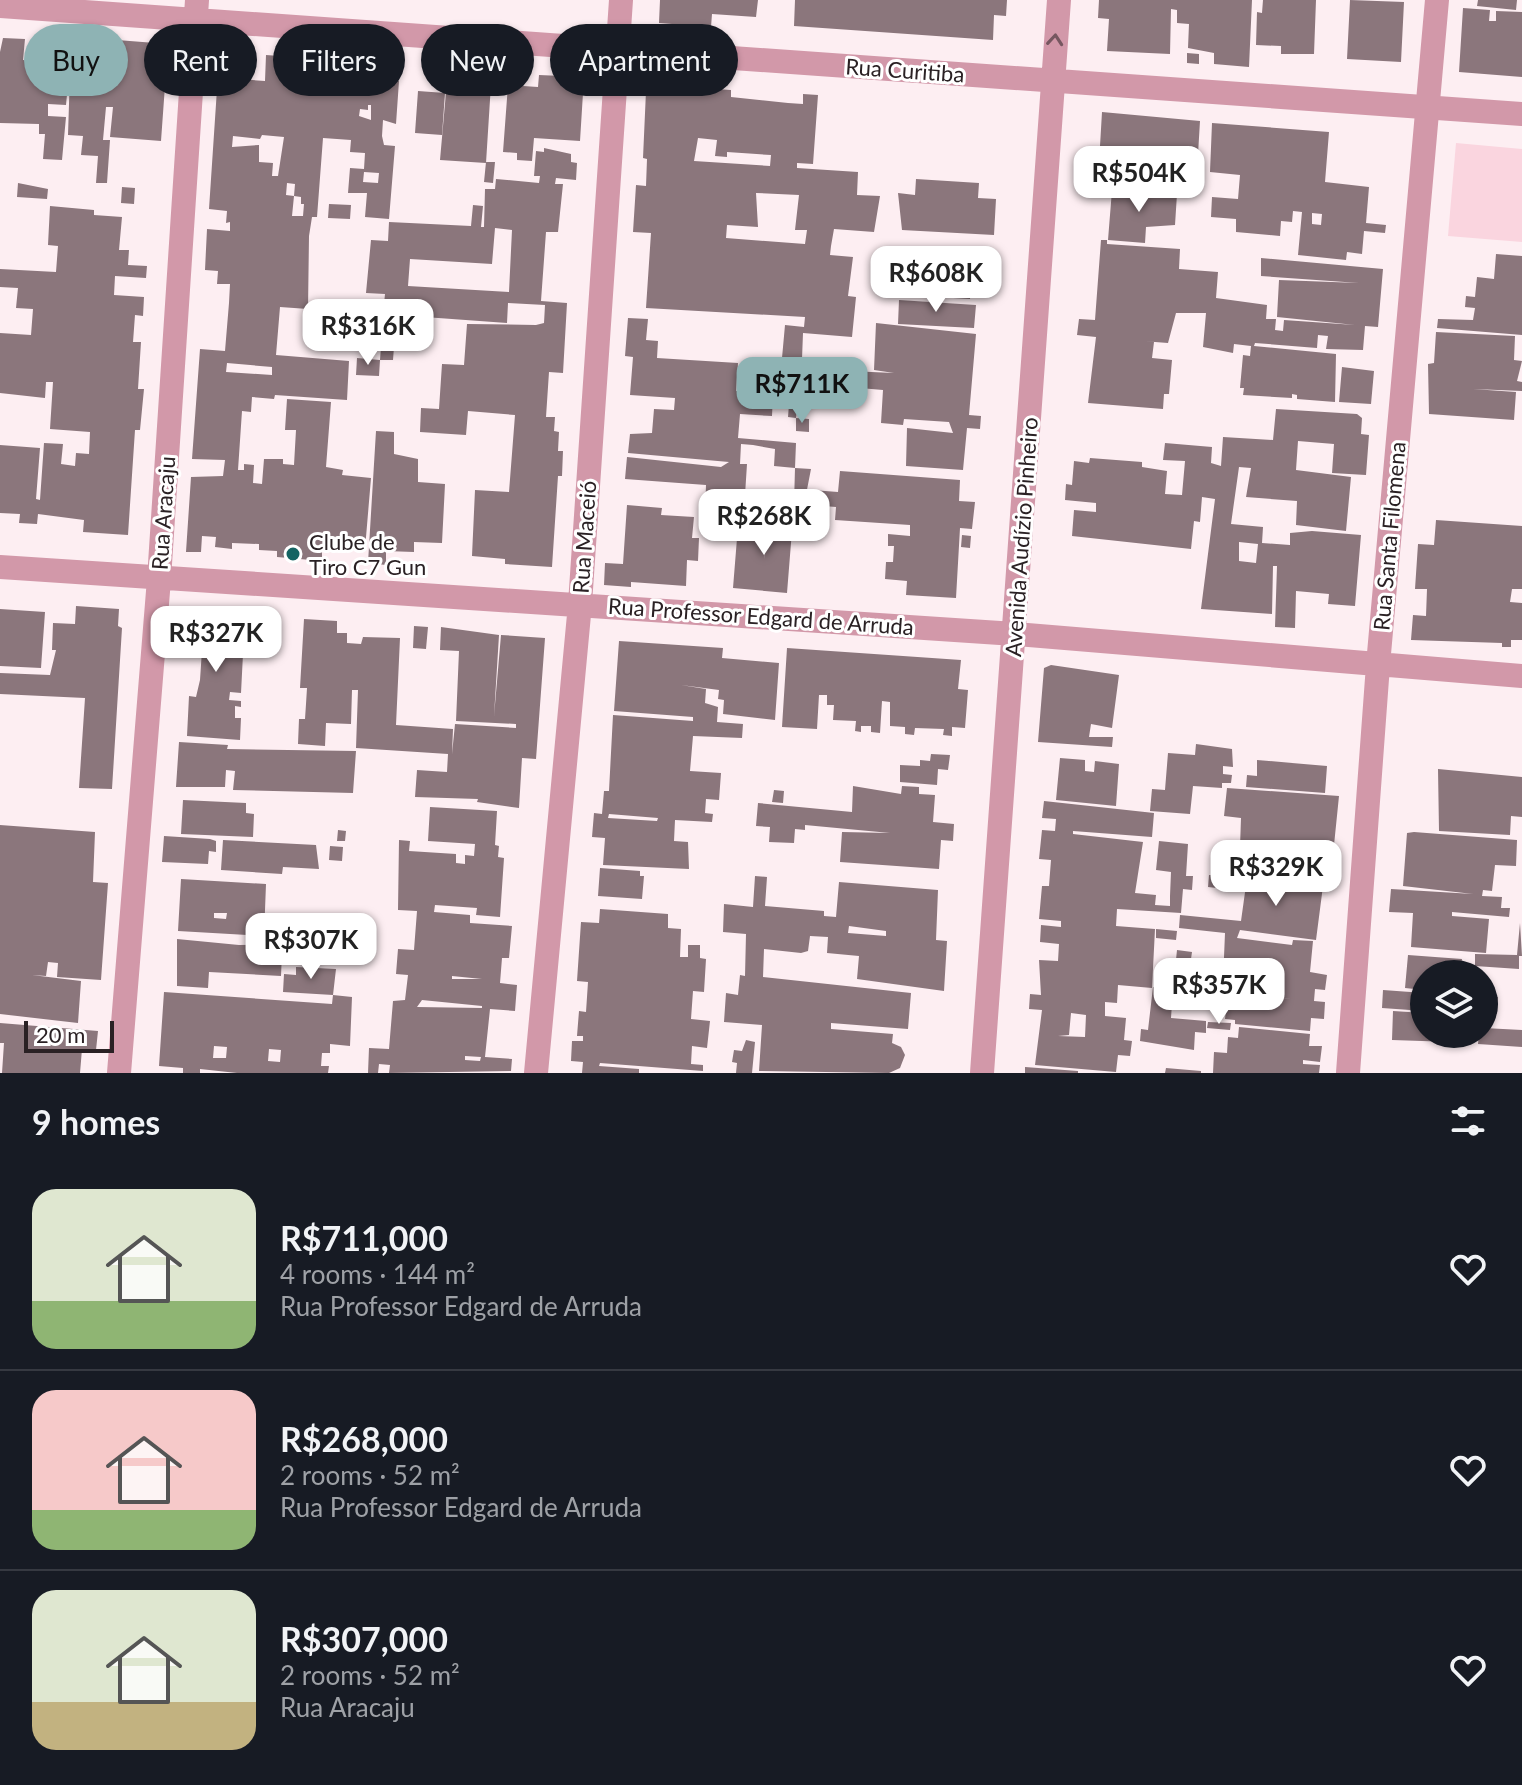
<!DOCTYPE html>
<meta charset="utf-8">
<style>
body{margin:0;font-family:Lato,sans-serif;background:#242831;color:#f1f3f6;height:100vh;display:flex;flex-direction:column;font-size:30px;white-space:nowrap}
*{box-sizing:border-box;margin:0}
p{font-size:26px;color:#9ea1a6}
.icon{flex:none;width:44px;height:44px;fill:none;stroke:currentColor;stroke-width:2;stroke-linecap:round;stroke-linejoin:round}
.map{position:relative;height:1073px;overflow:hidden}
.sheet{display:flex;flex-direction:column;background:#171b24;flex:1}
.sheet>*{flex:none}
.banner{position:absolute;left:24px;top:24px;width:800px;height:72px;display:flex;gap:16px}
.controls{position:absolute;left:1410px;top:960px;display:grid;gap:16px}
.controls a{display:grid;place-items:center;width:88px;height:88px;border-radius:50%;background:#171b24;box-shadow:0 2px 6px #0004;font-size:40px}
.scale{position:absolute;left:24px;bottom:20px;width:90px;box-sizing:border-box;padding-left:8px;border:4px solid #2a2124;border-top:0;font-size:22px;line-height:28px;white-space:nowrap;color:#2a2124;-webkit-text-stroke:6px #fff;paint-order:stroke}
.price{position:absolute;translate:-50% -68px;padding:0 18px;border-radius:16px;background:#fff;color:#222;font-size:26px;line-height:52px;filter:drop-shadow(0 2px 4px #0008)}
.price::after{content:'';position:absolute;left:50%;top:48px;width:24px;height:18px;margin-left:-12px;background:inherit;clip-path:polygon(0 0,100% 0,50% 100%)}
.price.selected{background:#8eb3b4;color:#111}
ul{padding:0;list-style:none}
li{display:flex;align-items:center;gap:24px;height:200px;padding:0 32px}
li+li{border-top:2px solid #363941}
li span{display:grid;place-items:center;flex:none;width:224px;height:160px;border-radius:24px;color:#555}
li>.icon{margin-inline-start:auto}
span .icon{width:96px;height:96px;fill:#fffc;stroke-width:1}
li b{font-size:34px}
h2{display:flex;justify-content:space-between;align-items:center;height:96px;padding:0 32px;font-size:34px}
.chip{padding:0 28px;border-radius:36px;background:#171b24;box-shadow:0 2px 6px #0004;font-size:28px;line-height:72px}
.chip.selected{background:#8eb3b4;color:#111}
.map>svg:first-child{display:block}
.green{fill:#fad5df}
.building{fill:#8b767c;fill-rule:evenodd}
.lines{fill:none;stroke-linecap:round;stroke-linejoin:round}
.street{stroke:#d298a9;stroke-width:24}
.oneway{stroke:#765760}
.poi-dot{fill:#146463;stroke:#fff;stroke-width:3}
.labels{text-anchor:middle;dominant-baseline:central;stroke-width:6;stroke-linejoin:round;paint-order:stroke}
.street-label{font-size:22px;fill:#2a2124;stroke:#fff}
.poi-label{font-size:22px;fill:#2a2124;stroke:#fff;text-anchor:start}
</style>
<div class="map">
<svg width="1522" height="1073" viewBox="0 0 1522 1073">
<rect width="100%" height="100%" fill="#fdeef2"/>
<!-- green -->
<path class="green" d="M1456,143l66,6v93l-74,-6z"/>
<!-- building -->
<path class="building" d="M660,0h98l-2,17 -44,-3 -1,13 -52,-4z
M795,0h212l-1,16 -12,-1 -1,25 -199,-14z
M1099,0h153l-3,67 -35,-3v-11l-26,-5 1,-24 -12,-1v-13l-6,-1 -1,45 -63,-3 2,-32 -11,-1z
M1263,0h53l-2,54h-33v-8l-25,-1 1,-33 5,1z
M1350,0l54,2 -3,60 -54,-3z
M1478,0h39l-1,10 -39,-4z
M1463,8l27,2 -1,11h7v-10l26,1v65l-63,-5z
M3,38l22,1 -2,21 26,2 -1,10 21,2 -3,31 -18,-1v12l18,1 -4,43 -19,-1 2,-25h-6v-10l-39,-1v-71z
M117,40l51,4 -7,97 -51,-4 3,-30h-7l-3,33h7l-3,43h-11l2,-27 -17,-1 2,-19 -15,-1 3,-93 46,3z
M1187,53l12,1v10l-12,-1z
M266,55l123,9 -1,16 11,1 -3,43 -13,-4 -1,16 2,9 11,1 -6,73 -24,-2 2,-24h-19l2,-25 14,1 1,-16 -15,-1 1,-12 -28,-2 -6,79h-5l-3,19 -1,73 -28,-2 -4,48 73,6 -2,39 -72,-5 -1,4 -22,-2 -1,15 -9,-1 -4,59h6v-6l10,1 -1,18 9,1 2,-25h19v5l11,1 2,-35h-11l2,-31 44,3 -5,65 17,3 -1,5 29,3 -6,71 -43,-3v15l-45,-4v-6l-18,-1v-6l-27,-1v6l-17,-2 1,-10 -14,-1 -1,16h-15l5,-75 32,-1 2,-16 -33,-1 8,-110 25,2 4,-48 1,-19h-13l1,-13 -13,-1 2,-41 23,2v-9l-4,1 1,-12 -18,-2 10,-150 20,2 -1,18 27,2zM368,105h3v15l-12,-4 1,-7 8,1zM262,135l22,2 -6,39h-6l1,-13 -14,-1v-17l-27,2 1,-11 27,3zM364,172l15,1 -1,10 -15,-1zM287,183l8,1 -1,12 7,1v7h3l-1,12h-11l2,-20 -8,-1zM227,363l45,4v8l-46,-3z
M539,75l45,2 -4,64 -46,-3 -2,23 -15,-1v-7l-14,-1 5,-67 30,2z
M447,81l44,3 -5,79 -46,-3z
M654,85l77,5v7l57,6 15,1v-10l15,1 -5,69 -16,-1v5l61,4 -1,23 23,1 -6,36 -40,-3 -3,17 -1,9 23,2 -5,39 8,1 -4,40 -49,-4 -1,26 -20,-1 3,-33 19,2 1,-10 -159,-9 5,-75 -18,-1 3,-47 10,1 1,-27 -4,-1 3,-67zM698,138l19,2 -2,16 12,1v-5l44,3 -1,11 -76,-5zM756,193l43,2 -4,35h12l-2,14 -79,-6 1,-13 31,2z
M418,91l27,2 -3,42 -27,-2z
M1102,112l98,9 -3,50 -98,-8z
M1212,123l117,9 -4,50 44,5 -3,36 20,2 -1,8 -21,-2 -2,23 -15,-2 -1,8 -48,-5 4,-43 -9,-1 -1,11 -11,-1 -1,15 -44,-4v-13l-25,-2 1,-20 26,2 2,-24 -30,-3zM1312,213l10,1 -1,11 -9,-1z
M544,148l27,6v8l6,1 -1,17 -20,-2 -1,6h8l-5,48h-12l-5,69 26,2 -4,70 -14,-1 -3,45h9l-1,14 5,1 -1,19h5l-1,25h-4l-6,91 -47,-3v-5l-33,-3 3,-66 34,2 6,-77 -47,-4 -2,24 -46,-3 1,-24 18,1 3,-45 22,1 3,-41 69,1 8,-2 1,-18 -37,-2 -1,20 -124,-9 2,-20 -19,-1 5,-53 17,1 1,-19 82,4 2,-21 10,1 -2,21h3l1,-38h10l1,-10 43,4 1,-7h-6l2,-25 8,1zM495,228l17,2 -3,62 -101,-6 2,-27 82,5z
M486,162h9l-2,21 -9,-1z
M916,179l63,4 -1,15 18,1 -2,36 -92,-5 -4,-37 17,2z
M18,183l30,6 -1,10 -30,-2z
M122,187l13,1 -1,16 -13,-1z
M1112,190l65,4 -2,31 -29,2 -1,16 -37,-3z
M329,204l22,1 -1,14 -22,-1z
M50,206l44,4v5l28,2 -3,33h10l-1,15 19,1 -1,12 -31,-2 -1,19 30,2 -1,19 -8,-1 -2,27h8l-3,47h6l-4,41h-5l-7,105 -45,-3 1,-12 -46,-6 -1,10 -18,-1 1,-9 -20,-1v-68l40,3 -4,51 4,1 4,-57 19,1 -2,20 14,2 1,-13 13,1 1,-22 -40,-3 3,-47h-7l-1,16 -45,-5v-60l31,2 2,-26 -17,-1 2,-20 -18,-1v-18l56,3 2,-26 -10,-1z
M1101,240h6v4l73,5 -1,20 39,3 -2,26 51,7 -1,14h10l-1,11 8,1 1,-11 71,5 -78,-8 2,-37 80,3 -98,-7v-18l122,11 -5,58 -13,-1 -2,24 -37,-1 2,-13 -10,-1 -1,13 -62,-5 -1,3 82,8 -1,48 -38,-3v-4l-5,-1v4l-49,-3 1,-7h-4l3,-33 7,1 1,-10 -17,-2 -1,9 -30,-6 3,-34h-30l-8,30 -26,-2 12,1 -2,16 20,2 -3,34h-5l-1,15 -75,-6 8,-66 -19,-2 2,-16 16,1z
M1496,254l26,2v79l-85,-7 1,-9 35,1 2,-12 -10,-1 1,-11 9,1 2,-20 17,2z
M942,262l31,3 -3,34 -68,-4 3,-30 37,2z
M899,300l77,5 -2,23 -76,-4z
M628,318l20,1 -2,21 12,1 -1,17 81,5 -2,28 37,3 -1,22 -32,-2 -2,24 58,5 -1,25 16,1 -7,36 -10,-1 1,-36 -21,-2 1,-17 -22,-4 -12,-1 -1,20h7l-2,31h7l-1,19 -46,-2 1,-27 -81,-6 2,-22 94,10 8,-5 -101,-9 2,-19 22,-1 2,-24 20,1 1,-12 -45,-3 3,-38 -8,-1z
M876,323l100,11 -7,81 12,1 -1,13 -13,-1 -4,42 -57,-4 1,-38 46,5 -4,-11 -45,-3 -1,6 -22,-2 2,-33 -35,-3 1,-16 45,2 -20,-3z
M1436,332l79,4 -1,24 8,1 -5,20 5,1v9l-49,-2 43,3 -2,28 -85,-6 -1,-50 6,-1z
M381,347h13l-1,13h-13z
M357,358l23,2 -1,16 -23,-1z
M751,364l50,4 -5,50 -8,-1 3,-38 -41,-3z
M1342,367l32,4 -3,33 -32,-2z
M1276,409l81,5 5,4 -1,16 8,1 -3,40 -34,-2 2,-29 -36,-3 -2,29 55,7 -5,54 -50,-6 1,-24 -51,-4 5,-29 -12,-1 -8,57 32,3 -1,16 28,2v-12l22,-2 49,4 -6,71 -27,-2 1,-10 -33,-3 -1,37 -20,-1 2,-61h-4l-1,48 -71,-5 14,-110 -13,-2 -2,25 -6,-1 -3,28 -119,-13 2,-26 22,2v-9l-31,-3 1,-16 6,1 2,-24 15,2 1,-5 52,4v5l25,4 -2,23 17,1 3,-34 -22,-1 2,-17 47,4 -1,16 10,3 2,-29 50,3zM1239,542l19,2 -2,19 -17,-2z
M796,418l13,1v13l-13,-1z
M376,431l18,1v22l24,5v23l27,2 -3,59 -28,-1v10l-28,-1v14l-18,-2z
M840,471l120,9 -1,21 16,1 -3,27 -12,-1 -4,70 -50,-3 1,-14 -22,-2 1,-17h7l1,-16h-6v-12l22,2v-11l-75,-5 1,-13 -25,-2 1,-15 26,2z
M627,505l35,3 -1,7 33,2 -2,21h7l-1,23 -11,-1 -1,26 -55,-4v5l-27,-2 1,-22 18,1z
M776,516l17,2 -6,75 -54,-5 5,-62 26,2v31l2,-35h10z
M1436,520l86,6v63h-10l-2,13 12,1v37h-11v7h-9v-4l-91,-3 2,-25 13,1 1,-27h-12l3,-45 16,1z
M962,535l9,1 -1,12 -9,-1z
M76,606l43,3 -1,17 4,2 -10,161 -33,-1 6,-90 -85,-4v-21l50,2 6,-25h-4l1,-27 22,1z
M0,609l45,3 -4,56 -41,-2z
M183,611l62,4 -4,78 -11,-1 -1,8 12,1v6l-6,-1v12h6l-1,22 -53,-4 2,-40 7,1 4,-17 3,-45 -14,-1 -1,19h-8z
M304,619l33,2v12h10v10l14,1 2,-7 37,1 -4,87 57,4 -1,25 3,-30 61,4v-4l-60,-3 3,-70 -19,-1 1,-23 58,8 -5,81 7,-81 44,3 -9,121 -14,-1 -3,50 -42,-6 1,-3 -63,-2 2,-27 30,2 1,-18 -92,-6 2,-58h-6l-1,34 -25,-1 -1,23 -27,-2 1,-25h6l1,-15 1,-16h-7z
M414,626l14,1 -2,22 -13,-1z
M619,641l104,7 -1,10 57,5 -4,57 -52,-6 1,-14 -6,-1 1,-9 -38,-5 25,4 -1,14 13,4 -1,15 26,2 -1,14 -49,-2 -3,35 31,2 -2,27 -13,-1 -1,14 8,1 -1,8 -37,-2 -1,21 14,1 1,27 -86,-4 2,-27 -13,-1 2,-24 8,1 2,-23h5l4,-76 80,6v-4l-79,-6zM609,814l49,4 -1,3 -49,-3z
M787,648l174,12 -3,29 10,1 -3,38 -13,-1v9l-9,-1 1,-6 -29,-1 -1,7 -9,-1v-7l-15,-1v-24l-8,-1 -2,32 -9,-1v-6h-10v6l-6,-1 1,-10 -23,-1 1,-15h-7v-10h-8l-2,34 -35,-2z
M1051,665l68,10 -7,53 -21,-4 -2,13h24l-1,10 -74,-5 6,-74z
M179,742l49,3 -1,4 129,2 -3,42 -120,-3 2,-19 -9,-1 -1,17h-49z
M1196,744l36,5 1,18 -10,-1v8l9,1 -1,8h-9v5l-29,-2 -3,28 -40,-3 2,-22 13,1 3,-37 27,2z
M931,754l19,1 -2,15 -10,-1 -1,16 -37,-3v-17l20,1v-6l10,1z
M1060,758l25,2v11l9,1 1,-11 24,3 -3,42 -60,-6z
M1257,760l70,6 -2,27 -79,-6 1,-12 10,1z
M1438,769l84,8v40l-11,-1 -1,19 -71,-4z
M853,786l48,8 1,-8 17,1v7l16,1 -2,27 21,2 -1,17 -12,-1 -2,29 -99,-7 2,-30 48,1 -85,-8v5l-10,-1 -1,14 -25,-1 1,-15 -14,-1 2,-23 94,9z
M1227,788l112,8 -6,59 -10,-1 -3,30 -42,-4 45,6 -7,54 -76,-10 -3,8 55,7 1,-5 20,1 -3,31 17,3 -2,15 -10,-1 -1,12 11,1 -1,17 -13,-1 -1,13 -75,-7v-4l-10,-1 2,-17 11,1v-7l53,3 -76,-6v-13l8,1 2,-48 -46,-5 1,-13 61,6 6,-43 -11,-1 1,-27 70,3h-9v-5l-58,-1 1,-29 -17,-2z
M774,790l10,1 -1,12 -11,-1z
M183,800l63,3v10l8,1 -1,23 -72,-3z
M1044,801l110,12 -2,24 -79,-6v3l70,8 -8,51 21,2 -1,10 15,1v-10l1,-24 -15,-2 3,-29 29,3 -2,32h7l-1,14 -9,-1 -2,24 -64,-4 -1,17 39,3 -3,59 -34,-3 -1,18 -12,-1v14l21,2 -2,22 8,1 -2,15 -12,-1 -2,17 -81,-7 7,-55 -13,-1 1,-15 11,1 -2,-35 19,1 1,-17 -19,-2 1,-17 20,2v-6l-22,-2 3,-33h7l2,-26 -12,-1 3,-29 13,1 1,-12 -14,-1zM1071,1013l15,2 -1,22 -27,-1 11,-1z
M430,807l67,4 -2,34 4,1 -1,11 6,1 -4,59 -24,-2 1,-7 -42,-3 -1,7 36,3v8l42,3 -3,32h-7l-2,25 17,2 -2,26 -25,-2 -5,48 27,2 -1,12 -122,2 1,-8 -11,-1 -1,9h-10l1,-25 20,1 4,-48 12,-1 3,-25 -12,-1 2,-25 16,1 3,-39 -19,-1 1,-70 11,1 -1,10 47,3v9l9,1v-9l9,1 1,-12 -47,-3zM452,976l30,3h-30zM422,1000l60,6v2l-65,-1zM465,1056l16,1 -1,4 -15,-1z
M0,825l95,7 -2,50 15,1 -7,97 -44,-3 1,-14 -10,-1 -2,14 -14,-1 49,6 -3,42 -78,-9z
M338,830l8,1 -1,10h-8z
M1414,832l103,8 -1,26 -21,-1 -3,26 -9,-1 -1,6 20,1 -1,11h9l-1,9 -57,-5v4l37,3 -3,34 -75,-6 2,-34 -24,-1 2,-23 82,5 -70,-8 4,-53z
M164,836l46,3 6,2v11l-7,-1 -1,13 -46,-2z
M223,840l93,5 3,24 -36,-2 -1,7 -61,-4z
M330,846l13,1 -1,14 -13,-1z
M600,868l40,3v5h4l-2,23 -44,-3z
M1209,875l18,1 -1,13 -18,-2z
M755,876l12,1 -2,29 59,5v5l12,1 3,-35 99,8 -2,50 11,1 -3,50 -87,-12 2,-23 -32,-3 1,-16 -18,-1 -2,15 -7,2 -37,-4 -1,28 148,16 -3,36 -77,-6v6l62,5 -1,9 9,4 4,8 -5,13 -11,5 -130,-2 3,-46 -38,-3 2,-29 12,2 2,-20 5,1 1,-42 -23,-2 1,-28 29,3zM849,926l37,5v5l-38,-3z
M181,879l85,5 -2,52 -86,-5zM214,913h13l-1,6 -12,-1z
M600,909l68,5v14l13,1 -1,28h8v-12h12v13l6,1 -2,33 -11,-1 -2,28 19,2 -3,27 -15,-2 -1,18 12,1v6l-103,-8 -1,3 40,3v4h-57l1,-11 -12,-1 1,-20h11v-5h-6l2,-25 7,1 2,-30 -11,-1 4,-59 18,1z
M297,922l33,1 -1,22h-11l-1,10 -35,-2 -1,23 -72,-4 -1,16 -31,-2v-47l62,6 57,-1z
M1520,923l2,33h-3v13l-44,-3v-12l42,1z
M1156,929l21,2 -1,9 -20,-2z
M1177,950l15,2 -1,7 9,1 -3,31 -24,-2 -2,29 35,3v12l-11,-1 -1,18 -54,-9 1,-12 7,1 5,-43 20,2z
M1408,955l54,4 -2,15h-36v16l-19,-2z
M296,967l40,2 -3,26 -50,-3 1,-18 12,1z
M1383,990l41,3v18l-42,-3z
M164,992l168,12 1,-9 19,2 -2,49 -20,-2v9h-8l-1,13h8l-1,7h-91l-37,-4v4h-17v-5l-24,-2zM214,1046l13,1 -1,11h-13zM269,1049l12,1 -1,12 -12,-1z
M1484,996l14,1 -1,17 -13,-2z
M1393,1011l31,2v21h28v8l-60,-2z
M1208,1022l23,1 -1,7 -23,-2z
M0,1023l98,8 -2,19 -14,-1 -2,24h-78l2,-30h-4z
M1239,1027l71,7 -1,12h13l-2,16 -17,-2v4l17,1 -1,8h-106l1,-21 13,1 1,-16 10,1z
M1484,1028l38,2v17l-44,-3 1,-10h5z
M746,1040l9,2 -3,31h-16l1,-10 -5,-1 2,-12 8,1z
M1025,1067l53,4v2h-53z
M1166,1068l35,3v2h-36z"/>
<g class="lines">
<!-- street -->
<path class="street" d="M0,6l1522,108
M0,567l1015,67 507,42
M119,1073l40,-494 38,-579
M536,1073l44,-469 41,-604
M982,1073l77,-1073
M1348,1073l30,-408 59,-665"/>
</g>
<!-- one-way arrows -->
<defs><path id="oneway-chevron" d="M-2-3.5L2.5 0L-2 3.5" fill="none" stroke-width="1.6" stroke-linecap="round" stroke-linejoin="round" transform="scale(2)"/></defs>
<use class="oneway" href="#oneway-chevron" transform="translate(1055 40) rotate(-85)"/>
<!-- markers -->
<circle class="poi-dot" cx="293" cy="554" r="8"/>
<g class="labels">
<!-- street labels -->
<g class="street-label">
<text transform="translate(905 70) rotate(4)">Rua Curitiba</text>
<text transform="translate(163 513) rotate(-86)">Rua Aracaju</text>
<text transform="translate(1389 536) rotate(-85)">Rua Santa Filomena</text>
<text transform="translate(584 537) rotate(-86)">Rua Maceió</text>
<text transform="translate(1021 537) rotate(-86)">Avenida Audízio Pinheiro</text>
<text transform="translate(761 616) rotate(4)">Rua Professor Edgard de Arruda</text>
</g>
<!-- poi labels -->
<g class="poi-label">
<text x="309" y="541">Clube de<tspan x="309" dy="25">Tiro C7 Gun</tspan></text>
</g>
</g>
</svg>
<div class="controls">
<a><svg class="icon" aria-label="layers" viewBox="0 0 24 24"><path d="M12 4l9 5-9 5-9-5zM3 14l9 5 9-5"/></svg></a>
</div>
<div class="scale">20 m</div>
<b class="price" style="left:1139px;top:214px">R$504K</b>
<b class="price" style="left:936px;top:314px">R$608K</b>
<b class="price" style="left:368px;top:367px">R$316K</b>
<b class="price selected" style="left:802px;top:425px">R$711K</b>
<b class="price" style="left:764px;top:557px">R$268K</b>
<b class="price" style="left:216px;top:674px">R$327K</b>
<b class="price" style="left:1276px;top:908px">R$329K</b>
<b class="price" style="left:311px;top:981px">R$307K</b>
<b class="price" style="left:1219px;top:1026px">R$357K</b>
<div class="banner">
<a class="chip selected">Buy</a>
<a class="chip">Rent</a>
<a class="chip">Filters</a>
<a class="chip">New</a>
<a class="chip">Apartment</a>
</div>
</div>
<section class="sheet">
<h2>9 homes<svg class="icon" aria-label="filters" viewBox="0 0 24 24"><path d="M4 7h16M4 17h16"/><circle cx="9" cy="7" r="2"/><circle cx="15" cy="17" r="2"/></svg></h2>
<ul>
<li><span style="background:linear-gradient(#dfe7d0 70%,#8fb573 0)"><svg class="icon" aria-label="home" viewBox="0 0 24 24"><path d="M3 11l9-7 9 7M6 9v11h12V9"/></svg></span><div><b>R$711,000</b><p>4 rooms · 144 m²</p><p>Rua Professor Edgard de Arruda</p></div><svg class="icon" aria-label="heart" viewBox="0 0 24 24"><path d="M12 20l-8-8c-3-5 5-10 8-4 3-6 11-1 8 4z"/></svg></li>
<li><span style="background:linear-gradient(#f6c9c9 75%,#8fb573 0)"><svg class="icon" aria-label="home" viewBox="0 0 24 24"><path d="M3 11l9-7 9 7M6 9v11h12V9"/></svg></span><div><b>R$268,000</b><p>2 rooms · 52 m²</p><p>Rua Professor Edgard de Arruda</p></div><svg class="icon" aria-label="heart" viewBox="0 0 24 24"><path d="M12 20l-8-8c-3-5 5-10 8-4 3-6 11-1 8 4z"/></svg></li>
<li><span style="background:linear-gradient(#dfe7d0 70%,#c2b280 0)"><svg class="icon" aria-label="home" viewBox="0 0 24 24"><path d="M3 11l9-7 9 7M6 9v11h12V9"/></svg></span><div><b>R$307,000</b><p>2 rooms · 52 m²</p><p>Rua Aracaju</p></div><svg class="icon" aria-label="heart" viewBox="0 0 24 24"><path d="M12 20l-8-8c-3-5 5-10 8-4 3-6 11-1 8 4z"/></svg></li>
</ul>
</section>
